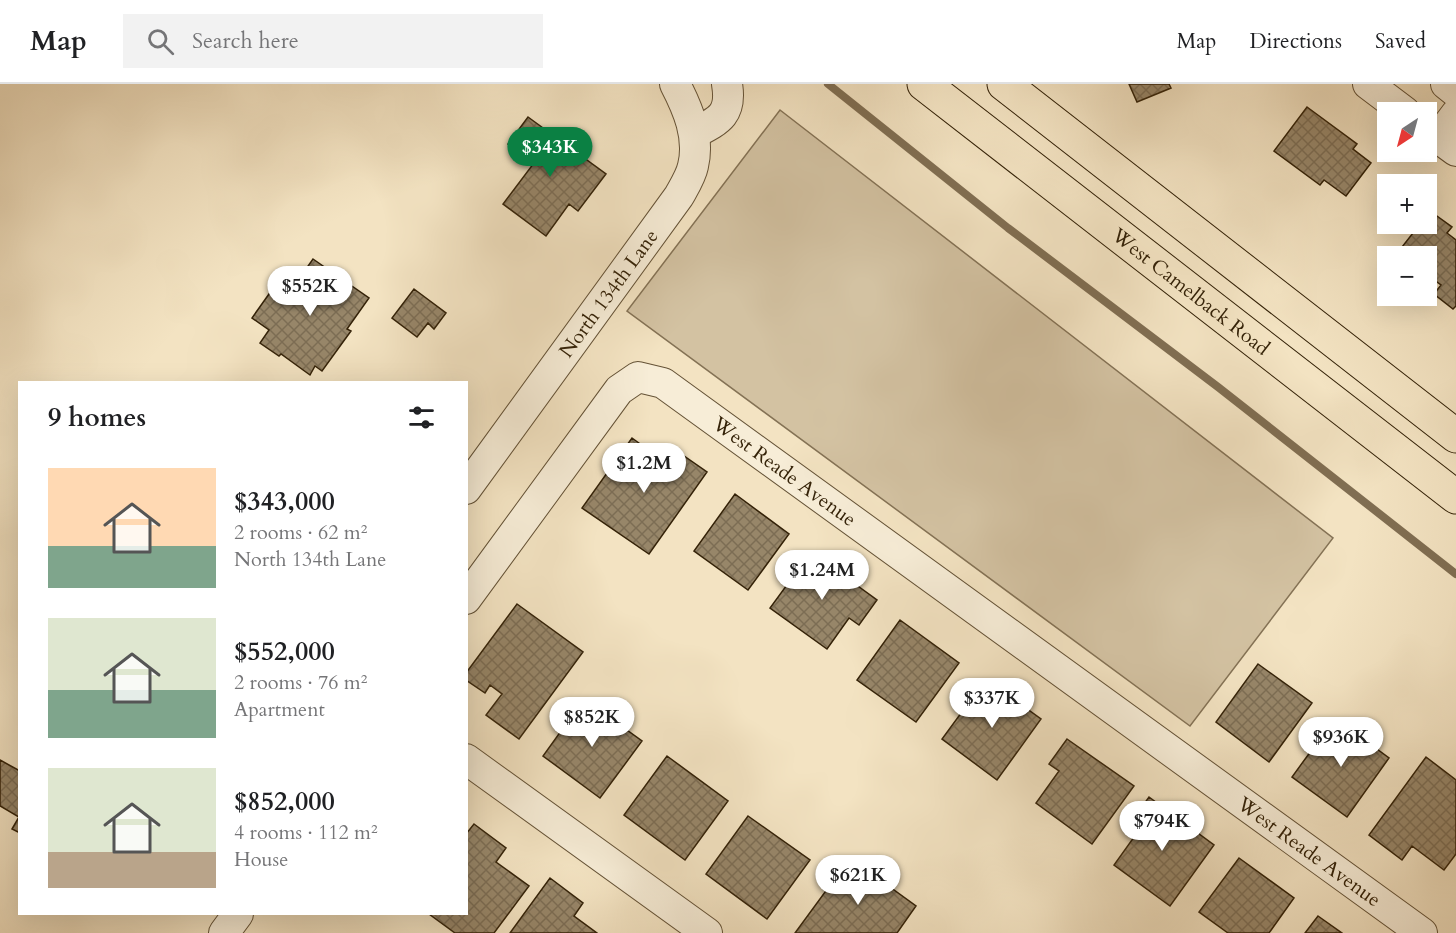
<!DOCTYPE html>
<meta charset="utf-8">
<style>
body{margin:0;font-family:Cardo,serif;background:#f2f2f2;color:#202124;height:100vh;display:flex;flex-direction:column;font-size:22px;white-space:nowrap}
*{box-sizing:border-box;margin:0}
p{font-size:20px;color:#757577}
.icon{flex:none;width:33px;height:33px;fill:none;stroke:currentColor;stroke-width:2;stroke-linecap:round;stroke-linejoin:round}
.map{position:relative;flex:1;overflow:hidden}
.details{position:absolute;left:18px;top:297px;width:450px;height:534px;display:flex;flex-direction:column;background:#fff;border-radius:0px;box-shadow:0 6px 24px #0002}
.details>*{flex:none}
.needle{width:39px;rotate:216deg}
.fabs{position:absolute;left:1377px;top:18px;display:grid;gap:12px}
.fabs a{display:grid;place-items:center;width:60px;height:60px;border-radius:0px;background:#fff;box-shadow:0 6px 24px #0002;font-size:30px}
.price{position:absolute;translate:-50% -51px;padding:0 14px;border-radius:21px;background:#fff;color:#222;font-size:20px;line-height:39px;filter:drop-shadow(0 2px 3px #0008)}
.price::after{content:'';position:absolute;left:50%;top:36px;width:18px;height:14px;margin-left:-9px;background:inherit;clip-path:polygon(0 0,100% 0,50% 100%)}
.price.selected{background:#0b8043;color:#fff}
ul{padding:0;list-style:none}
li{display:flex;align-items:center;gap:18px;height:150px;padding:0 30px}
li span{display:grid;place-items:center;flex:none;width:168px;height:120px;border-radius:0px;color:#555}
li>.icon{margin-inline-start:auto}
span .icon{width:72px;height:72px;fill:#fffc;stroke-width:1}
li b{font-size:26px}
h2{display:flex;justify-content:space-between;align-items:center;height:72px;padding:0 30px;font-size:26px}
header{display:flex;align-items:center;gap:36px;box-sizing:border-box;height:84px;padding:0 30px;background:#fff;border-bottom:2px solid #e0e0e0}
header strong{font-size:28px}
nav{display:flex;gap:33px;margin-inline-start:auto;font-size:21px}
.search{width:420px;height:54px;background:#f2f2f2;display:flex;align-items:center;gap:15px;box-sizing:border-box;padding:0 21px;border-radius:0px;color:#757577;font-size:22px}
.map>svg:first-child{display:block}
.park{fill:#d3c2a2;stroke:#847255;stroke-width:1.5}
.lines{fill:none;stroke-linecap:round;stroke-linejoin:round}
.stream{stroke:#806e52;stroke-width:8}
.building{fill:url(#building-cross-hatch);stroke:#342208;stroke-width:1.5}
.minor-casing{stroke:#645236;stroke-width:32}
.major-casing{stroke:#342208;stroke-width:35}
.minor{stroke:#f7edd7;stroke-width:30}
.major{stroke:#f3e3c2;stroke-width:33}
.labels{text-anchor:middle;dominant-baseline:central;stroke-width:4.5;stroke-linejoin:round;paint-order:stroke}
.street-label{font-size:20px;fill:#342208;stroke:#f7edd7}
</style>
<header>
<strong>Map</strong>
<div class="search"><svg class="icon" aria-label="search" viewBox="0 0 24 24"><circle cx="10" cy="10" r="6"/><path d="M15 15l6 6"/></svg>Search here</div>
<nav><a>Map</a><a>Directions</a><a>Saved</a></nav>
</header>
<div class="map">
<svg width="1456" height="849" viewBox="0 0 1456 849">
<defs>
<pattern id="building-cross-hatch" width="8" height="8" patternUnits="userSpaceOnUse" patternTransform="scale(1.5)"><rect width="8" height="8" fill="#978669"/><path d="M0 0l8 8M0 8l8-8" fill="none" stroke="#7c6d54"/></pattern>
</defs>
<rect width="100%" height="100%" fill="#f3e3c2"/>
<filter id="stains"><feTurbulence type="fractalNoise" baseFrequency=".00333" numOctaves="4"/><feColorMatrix values="0 0 0 0 .2 0 0 0 0 .09 0 0 0 0 .02 0 0 0 .5 -.17"/></filter>
<radialGradient id="worn" r=".72"><stop offset=".6" stop-color="#630" stop-opacity="0"/><stop offset="1" stop-color="#630" stop-opacity=".3"/></radialGradient>
<!-- park -->
<path class="park" d="M780,26l553,428 -143,188 -563,-415z"/>
<g class="lines">
<!-- stream -->
<path class="stream" d="M828,0l180,144 210,159 238,187"/>
</g>
<!-- building -->
<path class="building" d="M1129,0h40l2,4 -34,14z
M1307,23l50,37 -4,5 18,14 -25,33 -22,-16 -4,5 -46,-34z
M528,33l78,57 -28,37 -9,-7 -23,32 -43,-32 31,-41 -26,-19z
M1430,127l22,16 -5,6 9,7v66l-3,3 -19,-15 7,-9 -15,-11v-18h-31l25,-32h6v-9z
M313,175l56,39 -22,31 4,2 -29,40 -7,-5 -5,9 -29,-21 -2,2 -19,-13 9,-13 -17,-12 29,-41 13,9z
M414,205l32,24 -12,16 -6,-6 -11,14 -25,-19z
M632,354l33,24 9,-13 33,23 -58,82 -67,-46z
M735,410l54,40 -41,56 -54,-39z
M811,468l66,48 -18,25 -10,-7 -22,31 -57,-41z
M517,520l66,48 -64,87 -33,-24 16,-21 -12,-9 -5,8 -19,-13v-7z
M900,536l59,43 -43,59 -59,-42z
M1258,580l54,39 -43,59 -53,-40z
M986,595l55,40 -44,61 -55,-41z
M584,615l58,42 -42,57 -57,-42z
M1335,634l54,40 -42,59 -55,-40z
M1067,655l67,47 -42,58 -56,-41 23,-32 -10,-7z
M667,672l61,45 -43,59 -61,-45z
M1426,673l30,23v74l-12,16 -32,-24 -10,14 -33,-25z
M0,676l20,11v62l-8,-4 7,-12 -19,-11z
M1149,713l65,48 -44,61 -56,-41 23,-32 -9,-7z
M748,732l62,44 -43,59 -61,-45z
M474,740l32,24 -10,14 33,24 -35,47h-39l-26,-19h37v-80z
M850,774l66,48 -19,27h-102z
M1239,774l55,40 -25,35h-41l-29,-21z
M550,794l33,25 -9,13 23,17h-87z
M1318,832l24,17h-37z"/>
<g class="lines">
<!-- minor casing -->
<g class="minor-casing">
<g id="minor">
<path d="M1368,0l37,28"/>
<path d="M1446,0l10,8"/>
<path d="M1426,45l30,22"/>
<path d="M695,49c25,-13 37,-19 32,-49"/>
<path d="M1438,54l18,-24"/>
<path id="s1" d="M466,405l213,-293c5,-9 12,-20 14,-30 7,-29 -5,-57 -18,-82"/>
<path id="s2" d="M466,515l153,-209 19,-13 25,6 759,550"/>
<path d="M466,675l241,174"/>
<path d="M224,849l14,-19"/>
</g>
</g>
<!-- major casing -->
<g class="major-casing">
<g id="major">
<path id="s3" d="M924,0l532,413"/>
<path d="M1004,0l452,352"/>
</g>
</g>
<!-- minor -->
<use href="#minor" class="minor"/>
<!-- major -->
<use href="#major" class="major"/>
</g>
<g class="labels">
<!-- street labels -->
<g class="street-label">
<text stroke="none"><textPath href="#s3" startOffset="338">West Camelback Road</textPath></text>
<text stroke="none"><textPath href="#s1" startOffset="242">North 134th Lane</textPath></text>
<text stroke="none"><textPath href="#s2" startOffset="458">West Reade Avenue</textPath></text>
<text stroke="none"><textPath href="#s2" startOffset="1106">West Reade Avenue</textPath></text>
</g>
</g>
<rect width="100%" height="100%" filter="url(#stains)"/>
<rect width="100%" height="100%" fill="url(#worn)"/>
</svg>
<div class="fabs">
<a><svg class="needle" viewBox="-14 -14 28 28"><path d="M0-13l5 13h-10z" fill="#e53935"/><path d="M0 13l5-13h-10z" fill="#757577"/></svg></a>
<a>+</a>
<a>−</a>
</div>
<b class="price selected" style="left:550px;top:94px">$343K</b>
<b class="price" style="left:310px;top:233px">$552K</b>
<b class="price" style="left:644px;top:410px">$1.2M</b>
<b class="price" style="left:822px;top:517px">$1.24M</b>
<b class="price" style="left:992px;top:645px">$337K</b>
<b class="price" style="left:592px;top:664px">$852K</b>
<b class="price" style="left:1341px;top:684px">$936K</b>
<b class="price" style="left:1162px;top:768px">$794K</b>
<b class="price" style="left:858px;top:822px">$621K</b>
<section class="details">
<h2>9 homes<svg class="icon" aria-label="filters" viewBox="0 0 24 24"><path d="M4 7h16M4 17h16"/><circle cx="9" cy="7" r="2"/><circle cx="15" cy="17" r="2"/></svg></h2>
<ul>
<li><span style="background:linear-gradient(#ffd9b3 65%,#7fa58c 0)"><svg class="icon" aria-label="home" viewBox="0 0 24 24"><path d="M3 11l9-7 9 7M6 9v11h12V9"/></svg></span><div><b>$343,000</b><p>2 rooms · 62 m²</p><p>North 134th Lane</p></div></li>
<li><span style="background:linear-gradient(#dfe7d0 60%,#7fa58c 0)"><svg class="icon" aria-label="home" viewBox="0 0 24 24"><path d="M3 11l9-7 9 7M6 9v11h12V9"/></svg></span><div><b>$552,000</b><p>2 rooms · 76 m²</p><p>Apartment</p></div></li>
<li><span style="background:linear-gradient(#dfe7d0 70%,#b9a48a 0)"><svg class="icon" aria-label="home" viewBox="0 0 24 24"><path d="M3 11l9-7 9 7M6 9v11h12V9"/></svg></span><div><b>$852,000</b><p>4 rooms · 112 m²</p><p>House</p></div></li>
</ul>
</section>
</div>
